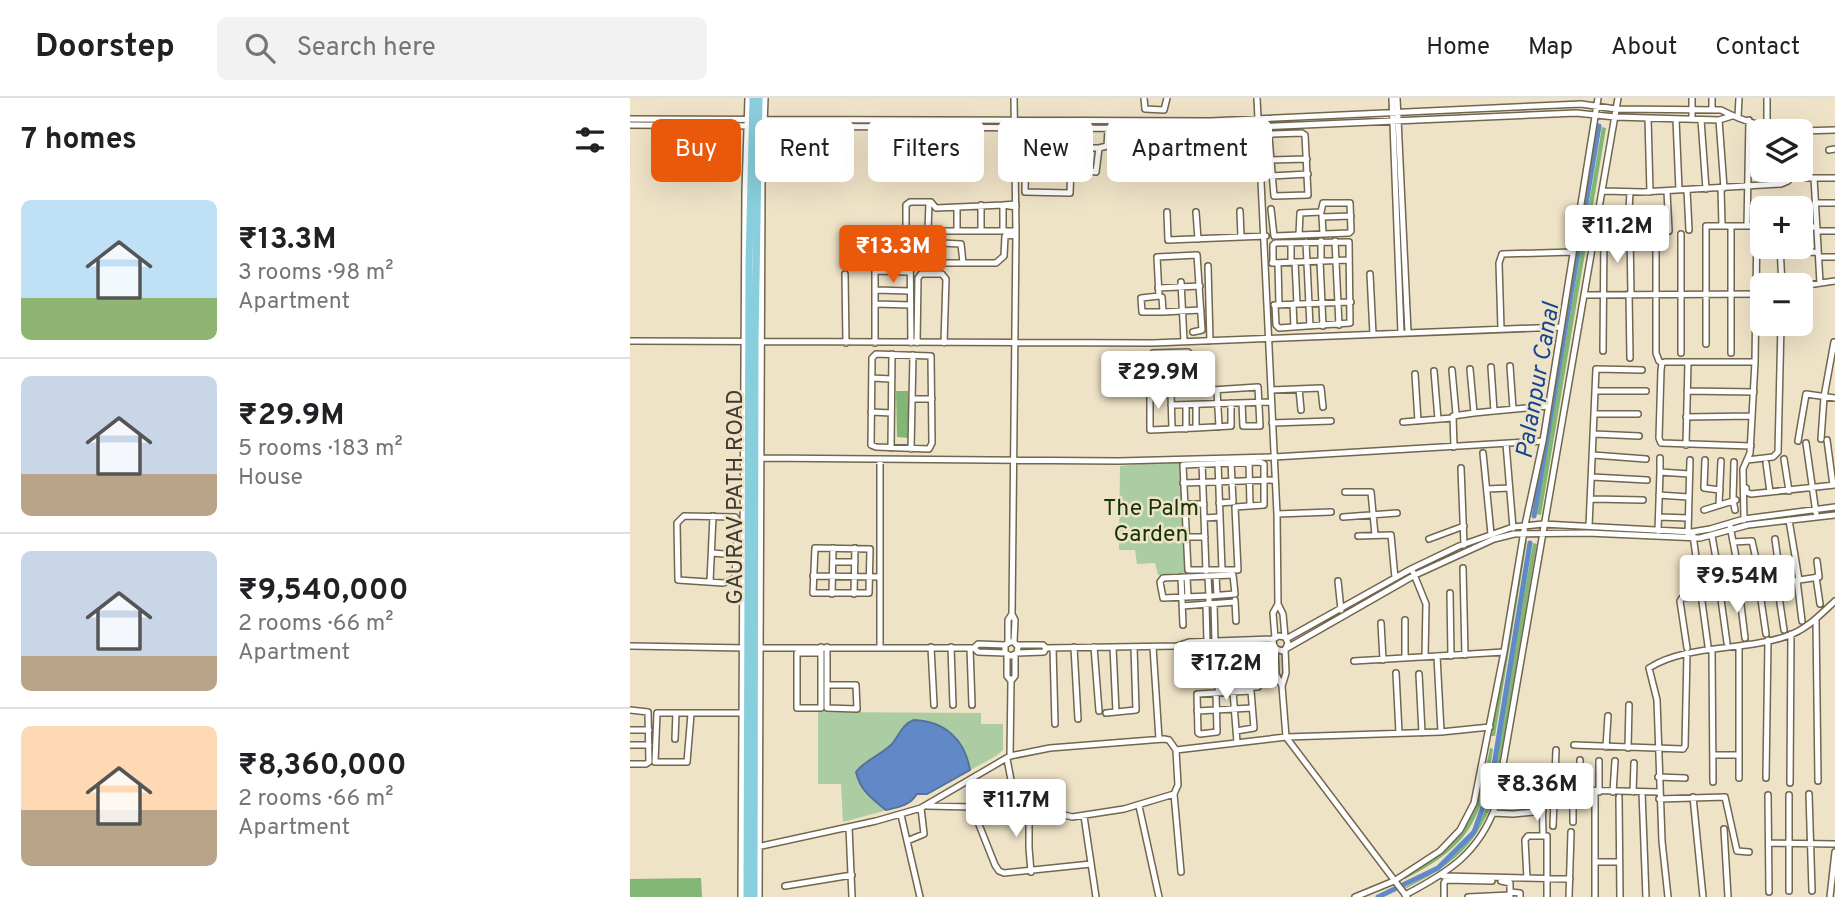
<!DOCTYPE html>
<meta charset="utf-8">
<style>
body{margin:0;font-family:Overpass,sans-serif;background:#f2f2f2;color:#202124;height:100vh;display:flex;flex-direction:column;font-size:26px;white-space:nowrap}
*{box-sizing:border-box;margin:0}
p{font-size:23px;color:#757577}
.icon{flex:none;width:38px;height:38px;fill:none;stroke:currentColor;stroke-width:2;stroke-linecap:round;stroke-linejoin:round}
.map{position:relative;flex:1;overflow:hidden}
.side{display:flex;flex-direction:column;background:#fff;width:630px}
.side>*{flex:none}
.banner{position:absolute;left:21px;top:21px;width:665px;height:63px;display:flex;gap:14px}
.controls{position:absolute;left:1120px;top:21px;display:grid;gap:14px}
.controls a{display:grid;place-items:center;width:63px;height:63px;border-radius:10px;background:#fff;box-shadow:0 7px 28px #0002;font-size:35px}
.price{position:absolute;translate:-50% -60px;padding:0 16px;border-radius:7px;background:#fff;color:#222;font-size:23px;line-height:46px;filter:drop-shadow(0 2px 4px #0008)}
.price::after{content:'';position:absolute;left:50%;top:42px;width:21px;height:16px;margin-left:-10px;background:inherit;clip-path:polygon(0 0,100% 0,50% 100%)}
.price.active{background:#ea580c;color:#fff}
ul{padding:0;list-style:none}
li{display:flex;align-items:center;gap:21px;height:175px;padding:0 21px}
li+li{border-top:2px solid #e0e0e0}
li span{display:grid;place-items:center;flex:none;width:196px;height:140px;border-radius:10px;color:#555}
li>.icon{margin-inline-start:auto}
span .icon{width:84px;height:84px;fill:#fffc;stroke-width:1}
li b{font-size:30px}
h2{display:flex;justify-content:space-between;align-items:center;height:84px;padding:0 21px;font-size:30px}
.pill{padding:0 24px;border-radius:10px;background:#fff;box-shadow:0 7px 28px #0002;font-size:24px;line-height:63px}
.pill.active{background:#ea580c;color:#fff}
header{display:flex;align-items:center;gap:42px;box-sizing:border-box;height:98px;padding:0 35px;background:#fff;border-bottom:2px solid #e0e0e0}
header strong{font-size:33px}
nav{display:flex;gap:38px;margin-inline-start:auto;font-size:24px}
.search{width:490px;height:63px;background:#f2f2f2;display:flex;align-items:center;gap:18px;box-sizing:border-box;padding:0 24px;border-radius:10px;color:#757577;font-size:26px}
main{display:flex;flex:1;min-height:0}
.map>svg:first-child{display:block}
.education{fill:#e2d4e8}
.green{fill:#accca3}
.forest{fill:#82b675}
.water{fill:#6189c8;stroke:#56719a;stroke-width:2}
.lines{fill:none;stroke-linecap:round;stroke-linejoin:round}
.canal{stroke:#6189c8;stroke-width:5}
.minor-casing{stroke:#71664e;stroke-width:8}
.major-casing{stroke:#fff;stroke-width:10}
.minor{stroke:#fff;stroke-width:5}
.major{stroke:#89cedd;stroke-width:7}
.labels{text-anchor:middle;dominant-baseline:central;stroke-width:5;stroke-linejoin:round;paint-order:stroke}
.street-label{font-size:23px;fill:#3e3a2f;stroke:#efe3c7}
.park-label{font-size:23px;fill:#123407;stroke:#efe3c7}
.water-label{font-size:24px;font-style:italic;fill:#134591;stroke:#efe3c7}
</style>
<header>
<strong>Doorstep</strong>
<div class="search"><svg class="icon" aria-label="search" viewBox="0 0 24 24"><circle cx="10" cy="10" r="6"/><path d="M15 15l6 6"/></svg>Search here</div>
<nav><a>Home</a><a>Map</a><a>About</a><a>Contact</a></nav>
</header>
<main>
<section class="side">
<h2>7 homes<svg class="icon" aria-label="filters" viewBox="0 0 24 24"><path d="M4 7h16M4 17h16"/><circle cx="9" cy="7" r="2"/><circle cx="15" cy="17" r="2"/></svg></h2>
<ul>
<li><span style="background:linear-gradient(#bfe0f5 70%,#8fb573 0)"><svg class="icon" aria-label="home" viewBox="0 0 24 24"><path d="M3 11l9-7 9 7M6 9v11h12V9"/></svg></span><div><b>₹13.3M</b><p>3 rooms · 98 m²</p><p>Apartment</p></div></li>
<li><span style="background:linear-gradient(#c9d6e8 70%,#b9a48a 0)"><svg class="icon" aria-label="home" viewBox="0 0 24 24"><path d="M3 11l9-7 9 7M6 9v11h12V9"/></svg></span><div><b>₹29.9M</b><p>5 rooms · 183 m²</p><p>House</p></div></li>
<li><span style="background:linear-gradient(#c9d6e8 75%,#b9a48a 0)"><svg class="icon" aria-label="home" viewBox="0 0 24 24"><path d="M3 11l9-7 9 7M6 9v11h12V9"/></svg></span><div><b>₹9,540,000</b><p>2 rooms · 66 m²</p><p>Apartment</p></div></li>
<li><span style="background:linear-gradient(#ffd9b3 60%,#b9a48a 0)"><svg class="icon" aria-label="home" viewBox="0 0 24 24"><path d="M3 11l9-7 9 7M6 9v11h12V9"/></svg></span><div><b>₹8,360,000</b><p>2 rooms · 66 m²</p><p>Apartment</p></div></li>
</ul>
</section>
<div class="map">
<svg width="1205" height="799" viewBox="0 0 1205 799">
<rect width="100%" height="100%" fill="#efe3c7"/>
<!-- education -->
<path class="education" d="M1171,196h12l-2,28h-10z"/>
<!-- green -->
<path class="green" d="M550,362l5,115h-27l-3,-12 -18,1 -2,-14h-16l1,-84z
M188,614l163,1v11h22v26l-7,6 -69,38h-10l-5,8 -6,3 -63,17 -2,-38h-23z"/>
<!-- forest -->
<path class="forest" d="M972,29l4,1 -65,387 -5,-1z
M266,293h12v47l-11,-1z
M894,443h3l-32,195h-4z
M903,445l4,1 -44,257c-20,49 -42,64 -88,88l-1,-1c43,-23 65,-39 84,-85z
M860,650l3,1c-11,71 -23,97 -88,130l-1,-3c65,-31 72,-62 86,-128z
M71,780l1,19h-72v-18z"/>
<!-- water -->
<path class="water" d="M284,622c31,1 51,20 56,50l-43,24h-10c-8,12 -18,13 -31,16 -14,-11 -26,-20 -30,-38 9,-12 25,-17 36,-28 7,-8 10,-20 22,-24z"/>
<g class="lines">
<!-- canal -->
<path class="canal" d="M904,418l65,-390
M748,799l60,-29 36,-36 17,-48 39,-241"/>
<!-- minor casing -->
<g class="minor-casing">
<path id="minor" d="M384,0l2,133 -4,383 3,6 -1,22
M514,0l1,11 19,1 3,-12
M627,0l20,416 1,90 -5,9 2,25
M762,0l9,235
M767,0l11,234
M1062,0v21
M1082,12v-12
M1108,19l1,-19
M1018,20l2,74
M0,21l580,2 371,-17 35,5 105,1c23,12 52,20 78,21
M1046,21l3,71
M1071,22l5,69
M1089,22l5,68
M0,27l580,4 366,-16 39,4 104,3 13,-4
M1137,28v-28
M447,32v39l19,3 3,-24 8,-2 1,-16
M1171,33l34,-1
M672,35l3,2 3,60 -34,1 -5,-59 3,-3z
M401,40l41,2 -2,53 -45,-1 1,-51z
M1171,49l8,-15
M447,50h22
M1199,52l6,-1
M421,62v-22
M640,62l37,-1
M386,65l56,-4
M393,73l19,4h30
M641,78l37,-2
M1160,80h45
M1184,80l6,105
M1091,90l1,38
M1057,92l2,40
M973,93l39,1 139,-8 7,-3 6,-11
M1037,93l2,40
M1185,105h20
M351,107v26
M373,107l-67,3 -5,-6h-21l-4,3v22l3,4h107
M373,107v26
M386,109l-13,-2 13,-1
M641,111l3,27h1l74,-3 2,-2 -1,-28h-27l-2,9 -21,1 -1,22
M610,113l1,26
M537,114l1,28 98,-4
M566,114l2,27
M692,118l1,18
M692,119l29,-1
M1101,128v127
M1117,128l2,-106
M1171,129h16
M998,130l2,-36
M298,133l1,-29
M327,133v-24
M1187,133h18
M1026,135v120l3,8 3,2
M1051,136v119
M1000,137l1,59
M691,143v20
M705,143l4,84
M676,144l4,84
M661,145v19
M1150,149l2,38
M1151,155l37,-1
M245,158l35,1
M1189,159h16
M690,163l3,65
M665,164l2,42
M333,165l-2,-19 -38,-2 -6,3v10l6,8h73l8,-7 1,-20 11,-1
M642,165l77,-3
M643,165v-18l2,-2 74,-1 1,81 -71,5 -3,-3 -1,-20
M648,165l1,42
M578,168l2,75
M245,173l35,1
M215,176l1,69
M740,176l3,60
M551,184l3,59
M1171,188l34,-5
M528,190l42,-2
M245,192l35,1
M999,196l1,64
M956,197l176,-1
M529,198l3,1 1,15 38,-2
M245,206l36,1
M663,206l1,23
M644,207l77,-3
M533,214h-21l-1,-14 18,-2 -2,-39 40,-2 5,75 -9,2
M871,231l-2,-66 3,-9 71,-2
M0,243l523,2 408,-16
M245,245v-102l4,-3 28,1 3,3 1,101
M287,245l1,-65 3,-4h21l4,5 -2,64
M1076,246v-118h51l-2,136 -5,91 -7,16 1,51
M973,253l1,-118
M558,254l4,4 1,30 -41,2 -1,-31 2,-4z
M246,256l55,2 1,87 -3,6 -53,-2 -5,-2 1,-87z
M880,268l3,43
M861,269l3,44 54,-5
M822,272l4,44
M804,273l4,48
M785,276l3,47
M242,280l19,1
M669,291l2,21
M587,292l2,37
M641,292l50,-2 2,19
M965,293h51
M1057,293l67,1
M541,295l1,36
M282,301h20
M541,307l100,-3
M556,307v24
M566,307v23l35,-2v-23
M241,314l20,1
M844,315l20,-2
M964,316h44
M1056,319l66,-1
M773,324l49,-4
M642,325l59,-2
M566,330l-46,2v-36l108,-7 2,39h-17l-1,-23
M964,336l45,2
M1191,341l3,-42 10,-55
M1197,342l6,45
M1168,343l8,-47 29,4
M1176,345l10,70
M876,346l7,84
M1056,347l2,-83
M1121,348l-90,-3 -2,-5 2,-68 1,-7 3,-1h90
M824,349l-1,-31 21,-3 -4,-44
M261,350l1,-94
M281,351l2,-94
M853,355l8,81
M963,357l53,4
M129,360l360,3 155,-4 269,-16
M1030,360v14
M250,361v188
M1154,361l5,32
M1075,362l-1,28 16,2
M1117,362l26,-3 5,-5 3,-128
M572,364l4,109
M619,364l1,44
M630,364l4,2v41l-29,2 3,63h-50l-5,-105z
M1104,364l-1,38 2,10
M1136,365l4,29
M831,370l3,77
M962,379l55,3
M553,385l92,-3
M1116,390v4l5,2 84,-9
M857,391l22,-1
M715,394h26l4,43
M1029,397l29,2
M962,401l51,1
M589,405l14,-1 -2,-40
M554,406h20
M1089,406l2,-43
M1074,412l32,-10
M647,416l54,-2
M54,418l51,1 3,4 -3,56 -5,4 -7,2 -45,-3 -1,-57z
M590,419l2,53
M713,419l54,-4
M1029,419l29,1
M574,420l16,-1 -2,-54
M1159,422l10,60
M959,428l7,-157 46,1
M1100,428l12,62
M1028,433l2,-59 29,2
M1058,436l2,-74
M1063,437l15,111
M728,438l33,-1 4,43
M1082,438l10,56
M555,439h20
M799,441l35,-13
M1145,441l6,44
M1103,444l19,-1 10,45
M185,450l55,1 -1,44h-56z
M82,455l25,2
M203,464h22
M833,470l2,87
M783,474l13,32 -1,53
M183,478l67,1
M578,478l1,20 26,-2 -2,-19 -70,3 -3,4 3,16 46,-2v8
M586,478l1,19
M551,479l2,48
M557,479l1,20
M1186,479l4,27
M1167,482l5,41
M708,483l3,29
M80,484l3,-66
M1147,485l7,47
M1129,488l7,48
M1109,491l6,49
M1090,494l7,51
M820,495l1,63
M202,496l1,-46
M224,496l1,-46
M605,502l1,21
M576,506l1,38
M584,506l1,38
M648,506l5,10 2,23
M552,508l53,-4
M1186,521l2,162
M775,522v38
M751,525l2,37
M656,541l125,-70 48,-23 54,-19 30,-3 149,8 18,-3 34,-10 91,-12
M378,544v-22l4,-6
M387,547h26l3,3 131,-2 12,-4 84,-3
M0,548l116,2
M549,548l10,3 84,-3
M1109,548v132
M191,549v61h-24v-55h24
M197,549v38h29l1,24 -30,-1v-23
M301,549l3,58
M321,549l2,58
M444,549l4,72
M464,549l5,64
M483,549l3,65
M523,549l6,92
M129,550h215l4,-4 27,1
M340,550l2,57
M344,550l4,4 27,1
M423,550l2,76
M656,550l2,-5 -3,-6 -6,-1 -6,3 1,9 8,3 133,-76 79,-36 20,-5 74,-1 112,5 48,-13 87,-10
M1057,550l-7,-47 2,-3 137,-21 -2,-16
M645,551l1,25 6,12 4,51 121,160
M1082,552l1,132
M387,555l1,-6 -4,-5h-4l-5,3v8l6,3 6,-3 27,-1 2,-4
M377,557v21l4,5 -1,75
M807,558l4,76
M724,563l150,-9
M766,575l3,60
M789,576l3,59
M381,583l4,-5v-22
M652,588l4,-13 -1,-24
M605,590l23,-1 -4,-47
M592,591h-4l-1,-20 39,-4
M603,594l4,50
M586,595l1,39 -17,2 -2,-1 -1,-39h1l53,-3 3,37 -18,3
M0,612l18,2 1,50 -3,2h-16
M567,613l55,-3
M476,615l30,-3 -2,-63
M61,616l-4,48h-32l2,-49h87
M0,632h19
M45,641l1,-26
M0,647h19
M944,647l109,4 2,-3 2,-93
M976,649l2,-31
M998,650l1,-43
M1083,657h26
M377,661l8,42
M1028,679l27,1
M1136,680l2,-138
M1160,685l1,-149
M869,690l160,4
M912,692l1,46
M949,693l1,-31
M969,694v-31
M983,694l2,-31
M1003,694l1,-29
M1012,694l4,105
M544,696l7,78
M965,696v103
M1179,696l3,97
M1138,697l1,97
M989,699l1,100
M1063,699l10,100
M1029,701l66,-2 12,54 12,1
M399,707v43l2,24
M297,708l45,1 43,-6 57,16 52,-8 50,-15 4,-9 -2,-35 110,-13 155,-5 49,-5
M509,708l20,91
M342,709l23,58 4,6 5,2 87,-9
M863,715l20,1 30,-3
M271,717l19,82
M454,718l12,81
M943,724v-32
M923,728l3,-76
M219,729l3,70
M1094,731l4,68
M277,743l17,-7 -3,-26
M1139,745l66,1
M127,749l119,-26 45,-13 89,-52 40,-8 114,-9 5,1 7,10
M965,764h24
M813,778l127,3
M897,780l-2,-38 3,-4h19v61
M871,783l9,2v14
M155,788l67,-11
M1159,793v-96
M880,794l10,1v4
M775,797c44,-23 74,-42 91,-90l122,-707
M111,799l4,-706 3,-93
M129,799l3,-717 3,-82
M725,799l39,-16 46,-30 20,-21 14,-27 30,-151 21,-127 18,-84 55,-343
M814,799v-14l2,-3 46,1
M838,799l42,-2
M939,799l2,-65
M1038,799l-6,-56 -5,-141 -8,-32c37,-24 96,-17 138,-32 19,-6 33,-21 48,-35
M1200,799l5,-45"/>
</g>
<!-- major casing -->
<g class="major-casing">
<path id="major" d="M117,799l2,-633 4,-166
M124,799l1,-555 4,-244"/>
</g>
<!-- minor -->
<use href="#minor" class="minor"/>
<!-- major -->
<use href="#major" class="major"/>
</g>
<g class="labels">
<!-- street labels -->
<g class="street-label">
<text transform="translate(106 399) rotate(-90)">GAURAV PATH ROAD</text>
</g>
<!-- park labels -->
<g class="park-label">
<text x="521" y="411">The Palm<tspan x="521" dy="26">Garden</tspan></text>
</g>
<!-- water labels -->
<g class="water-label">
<text transform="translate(909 283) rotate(-80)">Palanpur Canal</text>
</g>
</g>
</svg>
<div class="controls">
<a><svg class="icon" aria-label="layers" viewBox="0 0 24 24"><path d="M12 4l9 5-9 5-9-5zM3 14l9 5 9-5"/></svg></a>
<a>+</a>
<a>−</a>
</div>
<b class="price" style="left:987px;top:167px">₹11.2M</b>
<b class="price active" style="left:263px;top:187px">₹13.3M</b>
<b class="price" style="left:528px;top:313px">₹29.9M</b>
<b class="price" style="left:1107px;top:517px">₹9.54M</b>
<b class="price" style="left:596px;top:604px">₹17.2M</b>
<b class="price" style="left:907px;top:725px">₹8.36M</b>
<b class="price" style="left:386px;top:741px">₹11.7M</b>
<div class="banner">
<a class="pill active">Buy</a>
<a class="pill">Rent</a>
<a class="pill">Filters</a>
<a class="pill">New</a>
<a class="pill">Apartment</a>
</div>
</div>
</main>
